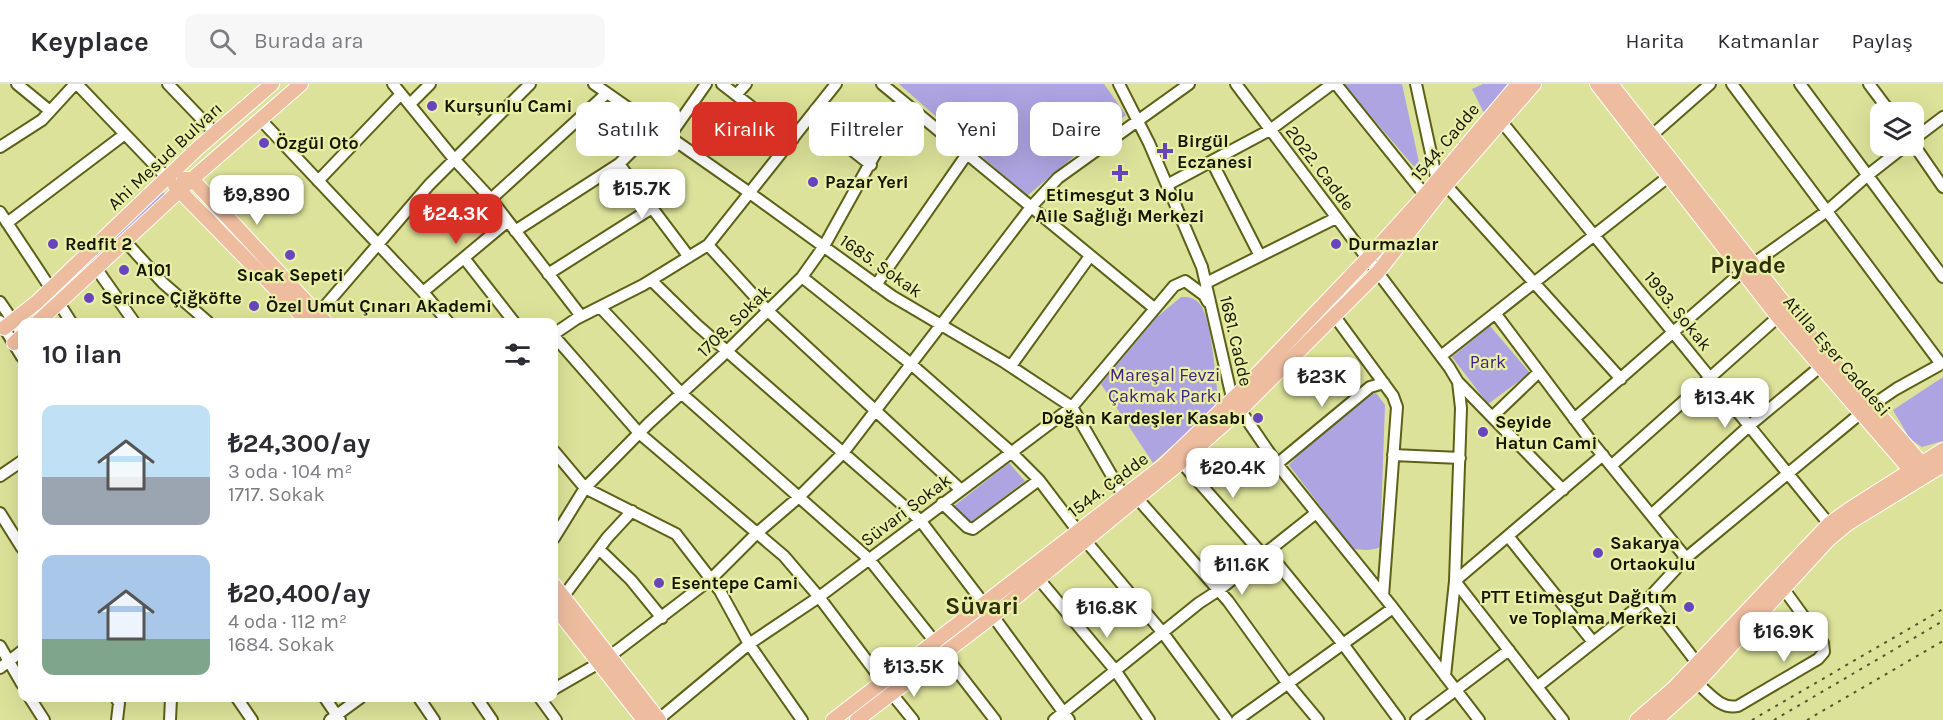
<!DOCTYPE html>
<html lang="tr">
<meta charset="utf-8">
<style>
body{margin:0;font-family:Karla,sans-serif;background:#f7f7f7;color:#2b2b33;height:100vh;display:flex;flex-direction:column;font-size:22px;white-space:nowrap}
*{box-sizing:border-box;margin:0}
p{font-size:20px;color:#7c7c81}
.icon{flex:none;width:33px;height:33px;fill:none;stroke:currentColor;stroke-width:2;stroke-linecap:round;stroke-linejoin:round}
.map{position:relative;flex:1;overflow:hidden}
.details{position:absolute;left:18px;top:234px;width:540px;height:384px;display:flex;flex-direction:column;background:#fff;border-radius:12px;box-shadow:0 6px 24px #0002}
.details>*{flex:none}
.guide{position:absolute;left:576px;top:18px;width:570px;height:54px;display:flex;gap:12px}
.fabs{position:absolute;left:1870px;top:18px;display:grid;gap:12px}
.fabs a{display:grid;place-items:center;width:54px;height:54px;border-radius:12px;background:#fff;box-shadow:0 6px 24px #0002;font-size:30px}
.price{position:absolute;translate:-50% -51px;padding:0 14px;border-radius:12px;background:#fff;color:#222;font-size:20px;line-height:39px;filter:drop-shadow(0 2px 3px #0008)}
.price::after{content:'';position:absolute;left:50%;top:36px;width:18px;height:14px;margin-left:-9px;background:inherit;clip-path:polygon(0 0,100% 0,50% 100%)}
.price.active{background:#d93025;color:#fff}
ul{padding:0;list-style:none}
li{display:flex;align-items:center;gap:18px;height:150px;padding:0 24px}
li span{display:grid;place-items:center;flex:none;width:168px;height:120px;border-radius:12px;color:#555}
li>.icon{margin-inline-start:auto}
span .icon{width:72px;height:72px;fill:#fffc;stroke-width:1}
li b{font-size:26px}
h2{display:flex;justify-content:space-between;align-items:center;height:72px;padding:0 24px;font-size:26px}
.pill{padding:0 21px;border-radius:12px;background:#fff;box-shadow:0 6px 24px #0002;font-size:21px;line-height:54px}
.pill.active{background:#d93025;color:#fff}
header{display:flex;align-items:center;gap:36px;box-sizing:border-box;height:84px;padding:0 30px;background:#fff;border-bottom:2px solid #e1e1e2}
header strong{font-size:28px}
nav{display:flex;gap:33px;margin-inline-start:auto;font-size:21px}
.search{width:420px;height:54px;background:#f7f7f7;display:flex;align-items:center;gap:15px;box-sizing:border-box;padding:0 21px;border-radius:12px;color:#7c7c81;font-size:22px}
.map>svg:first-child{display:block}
.green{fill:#aea4e1}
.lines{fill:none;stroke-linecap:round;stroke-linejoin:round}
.minor-casing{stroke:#5d6017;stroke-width:14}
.major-casing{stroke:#fff;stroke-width:16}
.minor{stroke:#fff;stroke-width:10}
.major{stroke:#eebd9f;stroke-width:14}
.rail{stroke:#52542f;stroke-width:2;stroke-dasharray:3 6;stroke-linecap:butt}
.poi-dot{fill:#6745be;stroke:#eaefa7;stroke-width:2}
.labels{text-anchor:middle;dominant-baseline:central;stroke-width:4.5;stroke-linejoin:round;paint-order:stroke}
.poi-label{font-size:18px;font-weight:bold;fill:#151500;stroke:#eaefa7;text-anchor:start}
.street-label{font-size:18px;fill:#151500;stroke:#eaefa7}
.park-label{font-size:18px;fill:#3d1f7d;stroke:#eaefa7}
.district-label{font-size:24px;font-weight:bold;fill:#2d2e09;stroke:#eaefa7}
</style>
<header>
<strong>Keyplace</strong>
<div class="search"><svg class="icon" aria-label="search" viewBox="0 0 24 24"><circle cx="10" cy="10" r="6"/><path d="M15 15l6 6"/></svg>Burada ara</div>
<nav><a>Harita</a><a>Katmanlar</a><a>Paylaş</a></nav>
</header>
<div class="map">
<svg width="1943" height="636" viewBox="0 0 1943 636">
<rect width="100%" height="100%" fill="#dde29a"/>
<!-- green -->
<path class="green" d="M899,0h205l22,31 -21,15 -78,66z
M1343,0h59l20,92z
M1483,0h26l-25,29 -12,-24z
M163,108l2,3 -139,127z
M1181,213c7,0 12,0 18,6 13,13 17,81 20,102l-66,58 -52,-79 56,-67z
M1490,242l40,47 -42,31 -36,-47z
M1943,293v64l-21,6 -12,-8 -17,-29z
M1376,309l9,12 -5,142c-9,4 -17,3 -27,2l-64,-84 20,-21 61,-50z
M1009,379l16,18 -55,42 -16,-17z"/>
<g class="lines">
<!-- minor casing -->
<g class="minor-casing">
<path id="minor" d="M17,0l33,27
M77,0l90,94
M168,0l47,49
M393,0l61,75 37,40 90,117
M594,0l153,107 145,105 112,66 68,45 51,88
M722,0l71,55
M882,0l272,224
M1119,0l30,59 53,124 30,131 45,66 116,144 86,112
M1236,0l213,283 9,15 3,26 -6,173 -10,95
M1336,0l89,111
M1416,0l21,97
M1732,0l209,280
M1800,0l143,193
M1869,0l21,28
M736,11l10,-11
M410,20l20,-20
M810,33l61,48
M261,36l162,172 25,30
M1501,37l328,403
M1651,52l59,-52
M669,53l37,-53
M1914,55l29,-22
M1914,61l29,42
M0,63l42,-27 33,-36
M1212,78l48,94
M619,80l70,93
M318,97l83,-87
M1167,101l103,-55 62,-46
M1446,101l175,194
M491,115l116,-106
M0,128l51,77
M7,139l118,-89
M515,147l104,-67 37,-37
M125,157l38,42 45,39
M708,161l60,66 193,179
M464,174l50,64
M96,184l38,54
M548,190l104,-66
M802,193l109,87 100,88 28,28 38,50
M651,196l46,45 223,195 64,84
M1206,199l130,-65
M876,201l91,-131
M423,208l85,-71
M0,218l22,32
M59,219l12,19
M600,223l81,86 188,166 66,83
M1495,229l96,128 95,117
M1333,230l60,82 4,11 -14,189
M313,236l116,-135 101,-101
M0,237l22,36
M554,250l22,-15 67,-34 65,-40 128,-161
M554,252l85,97 145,123 35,41 64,85
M1441,272l227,-179
M1011,282l79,-110
M1458,298l105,108
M1492,333l47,-45
M1574,335l169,-148 84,-60 41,-36 37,-29
M554,367l31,37 91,46 44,57 29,53 53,76
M1393,371l67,3
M1181,378l82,93
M1277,380l93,-77 14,-4
M1612,381l166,-148
M0,392l22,-15
M1137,414l91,103 60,83 30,36
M942,419l25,24 6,2 66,-49
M0,429l22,35
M1651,431l98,-89 71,-59
M1508,452l85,106
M554,454l31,-50 64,-65 73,-67 80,-79 22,-31 80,-144
M1085,456l78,93 64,87
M599,465l32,31 31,38
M1268,468l75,92 56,76
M1038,494l77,92 34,50
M563,513l44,-59 25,-27
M1648,515l49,64
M993,532l76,104
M0,562l22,38
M944,570l51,66
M610,572l101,-77 46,-46 42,-36 44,-44 188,-246 27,-29 131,-94
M0,584l22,-17
M1697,599c12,10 24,27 41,23l80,-47 6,-7 -1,-9 -40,-55
M1538,602l110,-87 38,-41 175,-145 35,-24 47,-26
M554,605l45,-26
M892,610l21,26
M30,614l14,22
M116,614l3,5 -2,17
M237,614l15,22
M325,614l15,22
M419,614l15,22
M477,614l15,22
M540,614l16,22
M659,635l90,-75 70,-47 253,-190 102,-121 11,-5 19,14 4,7
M170,636l1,-22
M330,636l30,-22
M1054,636l145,-117 20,-13 97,-77
M1237,636l156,-112
M1416,636l93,-70
M1563,636l-108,-139 148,-126"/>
</g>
<!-- major casing -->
<g class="major-casing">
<path id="major" d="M1597,0l181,233 141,163
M1611,0l188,238 131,151
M184,95h8l133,143
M175,102l133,136
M38,238l154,-143 109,-95
M4,244l33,-26 161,-154 74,-64
M14,259l8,-7
M554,501l105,135
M554,522l90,114
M833,636l330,-254 79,-76 126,-132 57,-63 93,-111
M857,636l136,-104 188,-154 59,-52 138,-138 68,-87 88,-101
M1637,636l37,-32 155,-164 21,-15 93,-59
M1656,636l41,-37 132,-144 18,-15 96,-59"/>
</g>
<!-- minor -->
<use href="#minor" class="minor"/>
<!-- major -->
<use href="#major" class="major"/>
<!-- rail -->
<path class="rail" d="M1752,636l191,-111
M1774,636l169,-99
M1807,636l136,-79"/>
</g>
<!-- markers -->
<g class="poi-dot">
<circle cx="432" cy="22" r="6"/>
<circle cx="264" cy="59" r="6"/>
<path d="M1162 58h6v6h6v6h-6v6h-6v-6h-6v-6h6z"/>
<path d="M1117 80h6v6h6v6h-6v6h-6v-6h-6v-6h6z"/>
<circle cx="813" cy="98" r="6"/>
<circle cx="53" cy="160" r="6"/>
<circle cx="1336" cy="160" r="6"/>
<circle cx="290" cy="171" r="6"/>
<circle cx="124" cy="186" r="6"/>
<circle cx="89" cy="214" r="6"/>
<circle cx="254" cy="222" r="6"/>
<circle cx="1258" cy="334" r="6"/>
<circle cx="1483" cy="348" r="6"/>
<circle cx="1598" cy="469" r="6"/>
<circle cx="659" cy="499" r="6"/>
<circle cx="1689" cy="523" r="6"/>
</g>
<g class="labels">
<!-- poi labels -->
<g class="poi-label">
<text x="444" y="22">Kurşunlu Cami</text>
<text x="1177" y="57">Birgül<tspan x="1177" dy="21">Eczanesi</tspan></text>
<text x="276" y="59">Özgül Oto</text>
<text x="825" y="98">Pazar Yeri</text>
<text x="1120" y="111" text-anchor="middle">Etimesgut 3 Nolu<tspan x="1120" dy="21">Aile Sağlığı Merkezi</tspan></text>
<text x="65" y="160">Redfit 2</text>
<text x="1348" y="160">Durmazlar</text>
<text x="136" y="186">A101</text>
<text x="290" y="191" text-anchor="middle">Sıcak Sepeti</text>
<text x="101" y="214">Serince Çiğköfte</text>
<text x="266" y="222">Özel Umut Çınarı Akademi</text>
<text x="1246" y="334" text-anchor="end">Doğan Kardeşler Kasabı</text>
<text x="1495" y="338">Seyide<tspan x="1495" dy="21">Hatun Cami</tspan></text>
<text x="1610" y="459">Sakarya<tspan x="1610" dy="21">Ortaokulu</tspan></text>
<text x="671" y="499">Esentepe Cami</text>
<text x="1677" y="513" text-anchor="end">PTT Etimesgut Dağıtım<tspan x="1677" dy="21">ve Toplama Merkezi</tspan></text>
</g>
<!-- street labels -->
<g class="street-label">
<text transform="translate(1445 58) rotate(-50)">1544. Cadde</text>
<text transform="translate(165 72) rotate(-43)">Ahi Mesud Bulvarı</text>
<text transform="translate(1320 84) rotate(53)">2022. Cadde</text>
<text transform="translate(881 182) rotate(35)">1685. Sokak</text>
<text transform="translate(1678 227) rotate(51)">1993. Sokak</text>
<text transform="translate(734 237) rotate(-44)">1708. Sokak</text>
<text transform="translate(1236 257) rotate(77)">1681. Cadde</text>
<text transform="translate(1837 272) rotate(49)">Atilla Eşer Caddesi</text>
<text transform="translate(1108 401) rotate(-37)">1544. Cadde</text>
<text transform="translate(906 426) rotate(-37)">Süvari Sokak</text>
</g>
<!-- park labels -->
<g class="park-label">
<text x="1488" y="278">Park</text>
<text x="1165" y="291">Mareşal Fevzi<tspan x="1165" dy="21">Çakmak Parkı</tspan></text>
</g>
<!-- district labels -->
<g class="district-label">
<text x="1748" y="181">Piyade</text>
<text x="982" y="522">Süvari</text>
</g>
</g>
</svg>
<div class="fabs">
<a><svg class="icon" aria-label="layers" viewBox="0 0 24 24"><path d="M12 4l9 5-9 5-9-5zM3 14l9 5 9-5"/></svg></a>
</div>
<b class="price" style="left:642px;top:136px">₺15.7K</b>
<b class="price" style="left:257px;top:142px">₺9,890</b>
<b class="price active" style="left:456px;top:161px">₺24.3K</b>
<b class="price" style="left:1322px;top:324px">₺23K</b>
<b class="price" style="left:1725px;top:345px">₺13.4K</b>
<b class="price" style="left:1233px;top:415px">₺20.4K</b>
<b class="price" style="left:1242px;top:512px">₺11.6K</b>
<b class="price" style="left:1107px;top:555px">₺16.8K</b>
<b class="price" style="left:1784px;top:579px">₺16.9K</b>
<b class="price" style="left:914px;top:614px">₺13.5K</b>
<div class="guide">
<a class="pill">Satılık</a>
<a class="pill active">Kiralık</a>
<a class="pill">Filtreler</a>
<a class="pill">Yeni</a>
<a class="pill">Daire</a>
</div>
<section class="details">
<h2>10 ilan<svg class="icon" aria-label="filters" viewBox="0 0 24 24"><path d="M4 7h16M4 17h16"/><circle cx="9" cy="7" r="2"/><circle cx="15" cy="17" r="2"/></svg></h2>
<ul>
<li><span style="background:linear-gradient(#bfe0f5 60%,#9aa5b1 0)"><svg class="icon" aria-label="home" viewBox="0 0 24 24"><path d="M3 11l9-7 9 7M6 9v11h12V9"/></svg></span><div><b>₺24,300/ay</b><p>3 oda · 104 m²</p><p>1717. Sokak</p></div></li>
<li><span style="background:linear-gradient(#a9c7e8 70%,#7fa58c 0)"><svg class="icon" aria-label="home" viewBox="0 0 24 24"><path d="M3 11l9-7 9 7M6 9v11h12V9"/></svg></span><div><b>₺20,400/ay</b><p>4 oda · 112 m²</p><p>1684. Sokak</p></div></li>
</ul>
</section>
</div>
